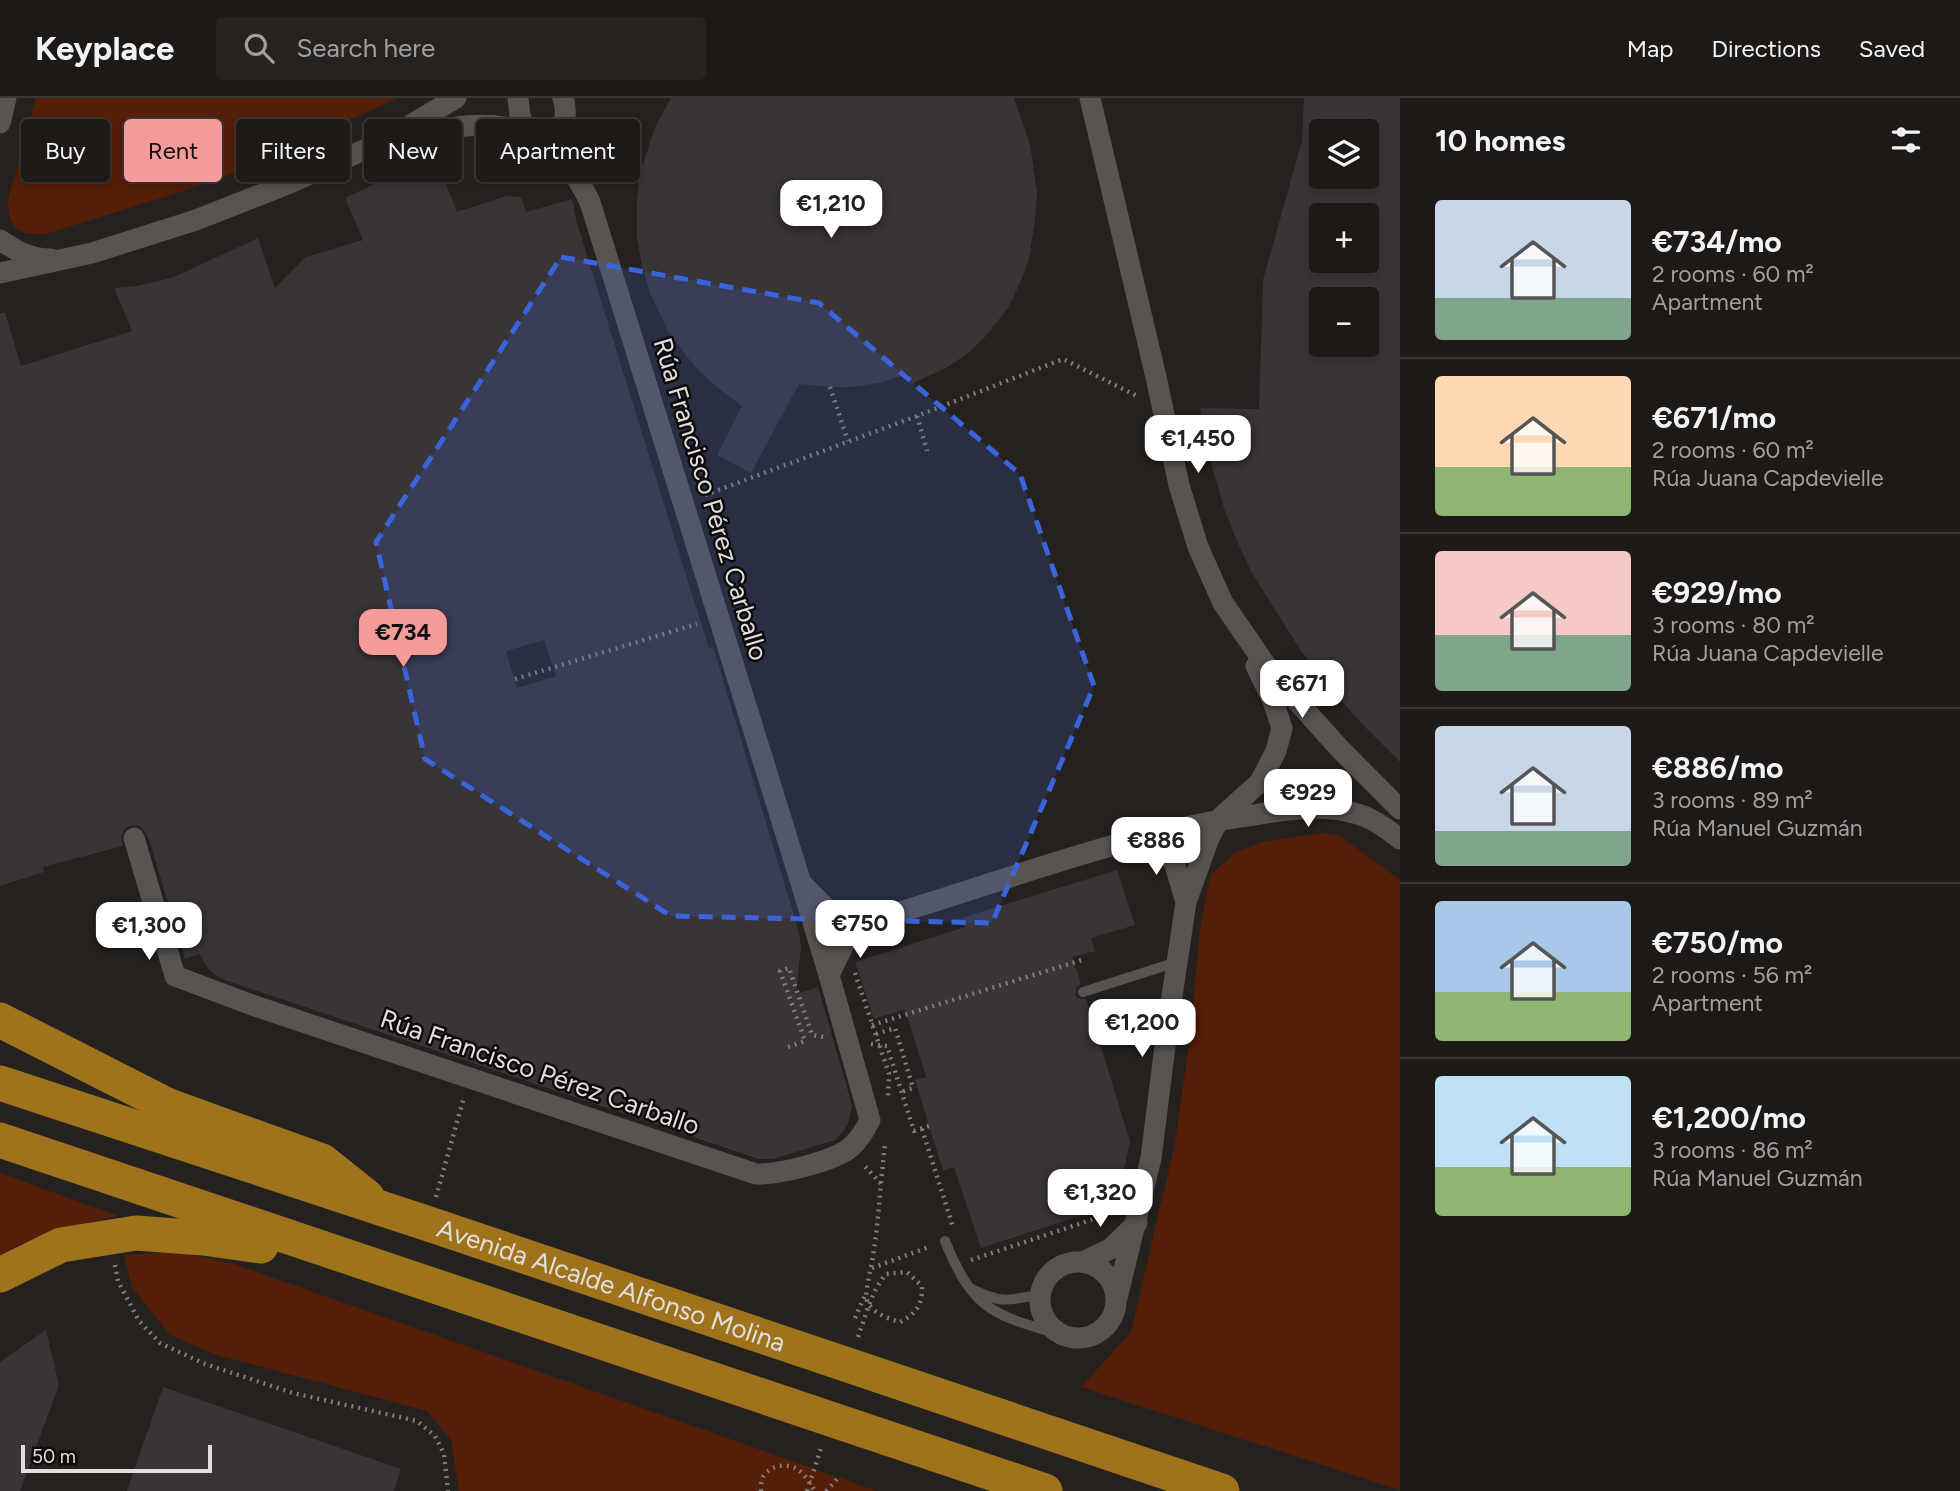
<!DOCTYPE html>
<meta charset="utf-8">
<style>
body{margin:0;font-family:Figtree,sans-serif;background:#252220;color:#f1f3f6;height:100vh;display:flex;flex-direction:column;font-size:26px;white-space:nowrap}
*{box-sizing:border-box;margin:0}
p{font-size:23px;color:#a0a0a1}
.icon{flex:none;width:38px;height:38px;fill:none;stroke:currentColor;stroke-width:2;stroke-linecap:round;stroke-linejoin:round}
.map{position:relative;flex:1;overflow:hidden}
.details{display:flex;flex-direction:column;background:#1c1917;width:560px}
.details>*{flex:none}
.banner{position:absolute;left:21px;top:21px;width:665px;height:63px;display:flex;gap:14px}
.controls{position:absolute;left:1309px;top:21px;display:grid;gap:14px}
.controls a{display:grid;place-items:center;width:70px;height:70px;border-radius:7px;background:#1c1917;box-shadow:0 4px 10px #0003,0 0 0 2px #3a3836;font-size:35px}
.scale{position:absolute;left:21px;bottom:18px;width:191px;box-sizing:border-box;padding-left:7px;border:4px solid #e1dedd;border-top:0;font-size:19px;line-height:24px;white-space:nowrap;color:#e1dedd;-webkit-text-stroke:5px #0d0b0a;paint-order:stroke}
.price{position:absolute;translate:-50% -60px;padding:0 16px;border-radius:14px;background:#fff;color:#222;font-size:23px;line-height:46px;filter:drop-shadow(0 2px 4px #0008)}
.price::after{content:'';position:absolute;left:50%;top:42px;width:21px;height:16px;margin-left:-10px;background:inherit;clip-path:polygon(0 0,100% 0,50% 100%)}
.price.current{background:#f59b99;color:#111}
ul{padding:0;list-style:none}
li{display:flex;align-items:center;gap:21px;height:175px;padding:0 35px}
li+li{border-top:2px solid #3a3836}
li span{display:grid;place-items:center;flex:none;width:196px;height:140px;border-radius:7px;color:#555}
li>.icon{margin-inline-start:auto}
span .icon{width:84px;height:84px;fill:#fffc;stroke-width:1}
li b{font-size:30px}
h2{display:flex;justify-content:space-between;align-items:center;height:84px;padding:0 35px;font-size:30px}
.tag{padding:0 24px;border-radius:7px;background:#1c1917;box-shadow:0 4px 10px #0003,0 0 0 2px #3a3836;font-size:24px;line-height:63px}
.tag.current{background:#f59b99;color:#111}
header{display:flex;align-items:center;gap:42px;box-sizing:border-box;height:98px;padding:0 35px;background:#1c1917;border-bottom:2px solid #3a3836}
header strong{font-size:33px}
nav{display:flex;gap:38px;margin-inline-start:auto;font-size:24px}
.search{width:490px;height:63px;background:#252220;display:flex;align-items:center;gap:18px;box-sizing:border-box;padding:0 24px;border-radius:7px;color:#a0a0a1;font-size:26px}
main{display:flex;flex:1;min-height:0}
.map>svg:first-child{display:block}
.green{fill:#541e08}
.building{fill:#393435;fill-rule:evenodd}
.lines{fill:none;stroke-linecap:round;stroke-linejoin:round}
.path{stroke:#817d7c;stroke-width:4.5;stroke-dasharray:2 5;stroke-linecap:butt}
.service{stroke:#595452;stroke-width:10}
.minor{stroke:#595452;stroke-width:21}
.trunk{stroke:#9e731c;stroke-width:35}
.marked{fill:#3a64d9;fill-opacity:0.2;stroke:#3a64d9;stroke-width:5;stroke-dasharray:14 9;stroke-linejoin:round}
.labels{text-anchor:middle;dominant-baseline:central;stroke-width:5;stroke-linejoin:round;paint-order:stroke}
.street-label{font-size:26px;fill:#e1dedd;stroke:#0d0b0a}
</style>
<header>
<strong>Keyplace</strong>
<div class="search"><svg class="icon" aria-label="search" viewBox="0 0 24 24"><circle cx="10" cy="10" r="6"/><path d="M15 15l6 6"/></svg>Search here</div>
<nav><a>Map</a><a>Directions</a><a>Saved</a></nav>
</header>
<main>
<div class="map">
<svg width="1400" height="1393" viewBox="0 0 1400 1393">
<rect width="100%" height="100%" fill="#25211f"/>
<!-- green -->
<path class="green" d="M36,0h362l-164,75 -57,20 -131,41c-28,1 -38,-5 -38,-34z
M1322,735l17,2 61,45v610l-319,-103 50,-55 44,-189 15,-106 10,-107 10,-55 26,-23 27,-10z
M0,1075l118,43 -62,14 -39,16 -17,10z
M177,1154l57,12 643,227h-418l-8,-51 -24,-29 -213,-57 -44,-19 -38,-48 -8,-32z"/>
<!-- building -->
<path class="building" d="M671,0h343l16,46 7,49 -2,27 -6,39 -9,24 -12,25 -23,29 -18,17 -21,14 -35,16 -3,-10 -29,9 -29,4h-20l-31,-3 -48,89 -34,-18 25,-49 -24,-18 -22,-20 -27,-35 -19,-40 -8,-27 -5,-27v-40l3,-26 16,-48z
M1304,0h96v664l-33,-33 -43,-48 -23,-30 -49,-78 -15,-32 -13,-33 -14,-49 -10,-51 59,1 4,-129 39,-139zM1321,33h46v46h-46zM1321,117h46v46h-46zM1321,201h46v46h-46z
M435,58l22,56 49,-16 15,1 5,15 46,-13 5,24 108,349 24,76 4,-1 86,285 2,15 -5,47 22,-7 34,118 -3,17 -5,8 -9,10 -62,19h-14l-537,-180 -13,-9 -10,-16 -14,5 -36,-120 -6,-10 -5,-4 -8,1 -6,4 -3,6 2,10 -80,21 1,5 -44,14v-573h5l16,53 111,-35 -18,-43 23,-2 37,-9 84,-39 17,50 31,-31 57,-17 -18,-42zM544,542l12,36 -39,12 -11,-37z
M1117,772l18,55 -44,13 4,13 -23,6 9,27 -4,3 -2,7 3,4 8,1 44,142 -13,63 -136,44 -27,-81 -11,4 -28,-91 11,-3 -21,-68 -31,10 -19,-57 110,-35 -4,-9z
M46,1232l13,55 -39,106h-20v-129z
M163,1289l238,82 -7,22h-267z"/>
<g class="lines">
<!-- path -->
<path class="path" d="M830,289l18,54
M917,318l10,35
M1189,323l15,8
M705,397l212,-79 146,-57 74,37
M515,581l182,-55
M855,875l34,101 -1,22
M872,927l210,-65
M876,936l19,-6 18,60 -12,4
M871,946l16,2 27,85 15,-5
M788,949l17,-6 -25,-70 9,-3 23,67 12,2
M922,1031l31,98
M881,1085l4,-40
M436,1099l28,-100
M971,1162l141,-47
M115,1167l3,16 21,40 21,22 45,21 88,29 124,28 18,15 9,18 4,37
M872,1170l57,-21
M855,1220l11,-25
M858,1239c8,-22 13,-45 28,-63l21,-2 15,14c1,18 -6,28 -22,36 -10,-3 -26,-8 -32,-19 -4,-8 0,-18 1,-27 7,-30 9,-61 12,-92l-18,-20
M761,1393c0,-5 0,-13 4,-17 7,-9 22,-11 32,-5 8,5 13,14 18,22
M807,1393l15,-46
M826,1393l14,-15"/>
<!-- service -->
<path class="service" d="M1083,894l94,-30
M945,1143c28,68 46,74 115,93
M970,1190c30,16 39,13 70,6"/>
<!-- minor -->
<path class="minor" d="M518,0l2,17 4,17
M1090,0l66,279 23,108 19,62 25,56 47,68 70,78 60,60
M0,25l6,-25
M384,43c91,-20 158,-38 206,61l211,681 29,29 23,14c132,-37 264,-92 400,-111 33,-5 68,-11 101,-2 17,4 32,15 46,26
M546,45c15,-15 24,-23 17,-45
M0,142c16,11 31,19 51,19
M0,175l92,-20 104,-33 94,-37 94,-42 72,-43
M134,740l41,138 77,29 504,169c22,1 79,-13 95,-27 9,-8 14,-17 19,-27l-41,-145 -27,-89
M1186,804l23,-64 10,-19 41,-37 16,-31 6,-23 -9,-27 -17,-35
M829,877l24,-49
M1040 1202a38 38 0 1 1 76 0a38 38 0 1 1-76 0Z
M1083,1164l27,-13 27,-26
M1117,1200l34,-140 16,-128 19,-128 -12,-40 -25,-25"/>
<!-- trunk -->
<g class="trunk">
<path d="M0,922l169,86 153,55 45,36"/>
<path id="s1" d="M0,985l429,141 793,267"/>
<path d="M0,1042l1045,351"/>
<path d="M0,1177l61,-30 75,-12 67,5 58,8"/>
</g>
</g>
<!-- marked area -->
<path class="marked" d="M561,159l258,46 201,171 74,212 -102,237 -321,-7 -246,-157 -49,-217z"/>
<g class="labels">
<!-- street labels -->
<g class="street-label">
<text transform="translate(711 401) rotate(73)">Rúa Francisco Pérez Carballo</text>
<text transform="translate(540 974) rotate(19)">Rúa Francisco Pérez Carballo</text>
<text stroke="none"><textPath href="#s1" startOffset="644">Avenida Alcalde Alfonso Molina</textPath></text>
</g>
</g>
</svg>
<div class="controls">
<a><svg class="icon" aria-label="layers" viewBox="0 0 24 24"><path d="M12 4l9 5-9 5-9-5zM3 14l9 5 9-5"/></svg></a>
<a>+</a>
<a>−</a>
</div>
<div class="scale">50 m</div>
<b class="price" style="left:831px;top:142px">€1,210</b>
<b class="price" style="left:1198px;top:377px">€1,450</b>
<b class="price current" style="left:403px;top:571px">€734</b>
<b class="price" style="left:1302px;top:622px">€671</b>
<b class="price" style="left:1308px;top:731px">€929</b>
<b class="price" style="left:1156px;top:779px">€886</b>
<b class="price" style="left:860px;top:862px">€750</b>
<b class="price" style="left:149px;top:864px">€1,300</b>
<b class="price" style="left:1142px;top:961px">€1,200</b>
<b class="price" style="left:1100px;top:1131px">€1,320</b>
<div class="banner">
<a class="tag">Buy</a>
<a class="tag current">Rent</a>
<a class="tag">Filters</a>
<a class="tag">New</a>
<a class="tag">Apartment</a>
</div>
</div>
<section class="details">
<h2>10 homes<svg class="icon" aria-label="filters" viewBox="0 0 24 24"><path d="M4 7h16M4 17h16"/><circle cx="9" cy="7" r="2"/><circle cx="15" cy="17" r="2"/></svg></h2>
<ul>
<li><span style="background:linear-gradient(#c9d6e8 70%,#7fa58c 0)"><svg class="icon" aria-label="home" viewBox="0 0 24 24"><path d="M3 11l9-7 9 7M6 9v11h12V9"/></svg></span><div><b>€734/mo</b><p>2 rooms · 60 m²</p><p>Apartment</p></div></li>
<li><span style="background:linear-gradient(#ffd9b3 65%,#8fb573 0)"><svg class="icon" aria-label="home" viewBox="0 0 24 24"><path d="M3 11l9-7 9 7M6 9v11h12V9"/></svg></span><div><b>€671/mo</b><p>2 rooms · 60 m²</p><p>Rúa Juana Capdevielle</p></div></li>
<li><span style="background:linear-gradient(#f6c9c9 60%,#7fa58c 0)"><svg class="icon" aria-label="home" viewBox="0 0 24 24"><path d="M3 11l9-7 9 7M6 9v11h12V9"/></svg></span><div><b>€929/mo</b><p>3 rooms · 80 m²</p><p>Rúa Juana Capdevielle</p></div></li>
<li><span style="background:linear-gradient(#c9d6e8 75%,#7fa58c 0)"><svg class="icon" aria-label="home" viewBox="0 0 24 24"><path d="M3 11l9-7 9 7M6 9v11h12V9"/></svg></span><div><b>€886/mo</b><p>3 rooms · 89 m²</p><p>Rúa Manuel Guzmán</p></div></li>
<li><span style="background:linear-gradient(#a9c7e8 65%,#8fb573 0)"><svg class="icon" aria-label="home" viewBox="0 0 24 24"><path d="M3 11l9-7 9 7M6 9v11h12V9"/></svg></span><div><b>€750/mo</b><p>2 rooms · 56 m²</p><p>Apartment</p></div></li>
<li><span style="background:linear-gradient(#bfe0f5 65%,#8fb573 0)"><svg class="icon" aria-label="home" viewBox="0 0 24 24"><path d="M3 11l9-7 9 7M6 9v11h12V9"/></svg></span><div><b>€1,200/mo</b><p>3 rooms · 86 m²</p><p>Rúa Manuel Guzmán</p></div></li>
</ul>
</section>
</main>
